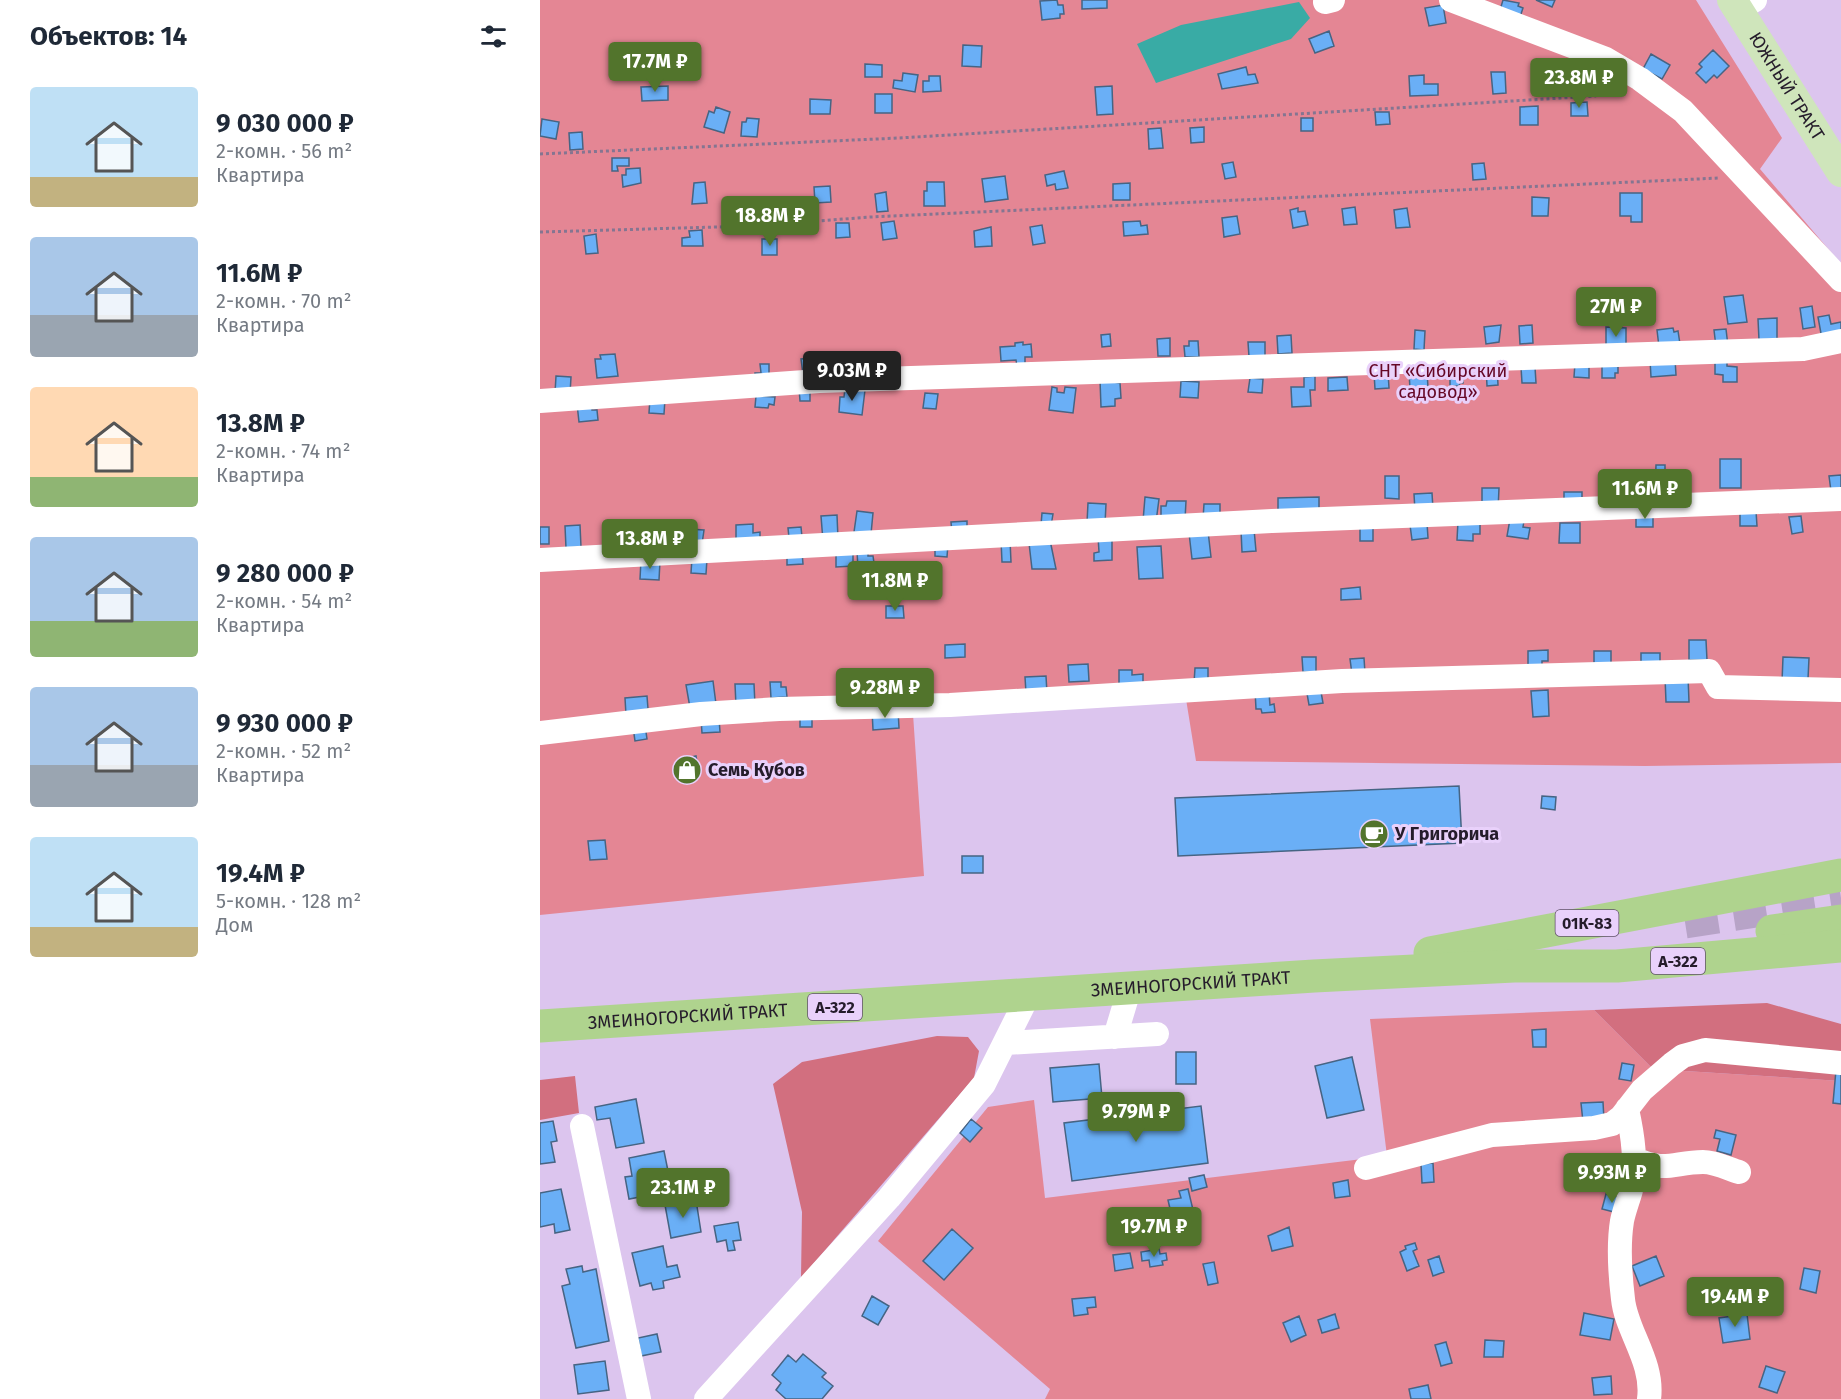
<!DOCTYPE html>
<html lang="ru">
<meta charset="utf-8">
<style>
body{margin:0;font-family:"Fira Sans",sans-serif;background:#f2f2f3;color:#1f2937;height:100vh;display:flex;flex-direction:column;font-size:22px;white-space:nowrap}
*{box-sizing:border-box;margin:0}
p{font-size:20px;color:#747a83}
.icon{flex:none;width:33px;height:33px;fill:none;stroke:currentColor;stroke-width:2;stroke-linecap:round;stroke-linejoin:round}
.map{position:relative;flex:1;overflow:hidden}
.side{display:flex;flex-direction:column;background:#fff;width:540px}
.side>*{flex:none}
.price{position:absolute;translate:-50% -51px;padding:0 14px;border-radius:6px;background:#52742c;color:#fff;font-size:20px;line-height:39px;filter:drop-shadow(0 2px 3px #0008)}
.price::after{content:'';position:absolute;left:50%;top:36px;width:18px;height:14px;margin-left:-9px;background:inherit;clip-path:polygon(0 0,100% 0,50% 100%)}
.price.selected{background:#222;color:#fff}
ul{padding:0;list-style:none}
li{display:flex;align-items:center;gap:18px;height:150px;padding:0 30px}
li span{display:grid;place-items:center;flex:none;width:168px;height:120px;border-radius:6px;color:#555}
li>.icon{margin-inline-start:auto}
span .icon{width:72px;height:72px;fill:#fffc;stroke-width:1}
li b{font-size:26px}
h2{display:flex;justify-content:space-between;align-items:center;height:72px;padding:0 30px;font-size:26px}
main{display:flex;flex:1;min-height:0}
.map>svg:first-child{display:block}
.green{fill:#e48694}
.forest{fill:#d26f7f}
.water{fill:#39aba5}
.building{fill:#6aaff6;stroke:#466483;stroke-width:1.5}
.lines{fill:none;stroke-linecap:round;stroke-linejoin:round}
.highway-tunnel{stroke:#b7a3c7;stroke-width:33;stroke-dasharray:33 16;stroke-linecap:butt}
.path{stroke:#857591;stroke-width:3;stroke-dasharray:3 3;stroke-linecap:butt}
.minor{stroke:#fff;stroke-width:24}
.major{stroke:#cfe5bb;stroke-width:30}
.highway{stroke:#afd38e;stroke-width:33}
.labels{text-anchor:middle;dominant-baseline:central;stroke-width:6;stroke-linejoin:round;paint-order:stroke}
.shield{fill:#e9d1fb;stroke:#605269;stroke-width:1.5}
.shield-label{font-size:16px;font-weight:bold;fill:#251c2b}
.street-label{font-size:18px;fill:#251c2b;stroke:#e9d1fb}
.park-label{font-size:18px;fill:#650725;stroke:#e9d1fb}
.poi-label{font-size:18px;font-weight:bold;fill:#251c2b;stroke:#e9d1fb;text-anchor:start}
</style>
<main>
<section class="side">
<h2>Объектов: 14<svg class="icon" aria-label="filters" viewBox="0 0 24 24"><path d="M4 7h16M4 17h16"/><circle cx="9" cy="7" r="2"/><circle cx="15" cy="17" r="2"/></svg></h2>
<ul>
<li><span style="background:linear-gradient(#bfe0f5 75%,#c2b280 0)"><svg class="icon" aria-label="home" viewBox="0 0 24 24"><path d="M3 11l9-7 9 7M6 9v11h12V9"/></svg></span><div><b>9 030 000 ₽</b><p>2-комн. · 56 m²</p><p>Квартира</p></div></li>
<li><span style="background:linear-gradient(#a9c7e8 65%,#9aa5b1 0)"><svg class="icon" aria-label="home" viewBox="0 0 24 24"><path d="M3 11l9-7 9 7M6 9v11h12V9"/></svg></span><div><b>11.6M ₽</b><p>2-комн. · 70 m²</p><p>Квартира</p></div></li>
<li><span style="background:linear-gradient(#ffd9b3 75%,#8fb573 0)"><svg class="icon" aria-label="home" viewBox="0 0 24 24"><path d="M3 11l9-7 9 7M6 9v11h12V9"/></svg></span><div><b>13.8M ₽</b><p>2-комн. · 74 m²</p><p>Квартира</p></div></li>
<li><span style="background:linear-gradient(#a9c7e8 70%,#8fb573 0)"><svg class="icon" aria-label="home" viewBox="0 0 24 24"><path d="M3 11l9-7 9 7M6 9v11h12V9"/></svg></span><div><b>9 280 000 ₽</b><p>2-комн. · 54 m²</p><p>Квартира</p></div></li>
<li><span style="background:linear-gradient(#a9c7e8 65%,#9aa5b1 0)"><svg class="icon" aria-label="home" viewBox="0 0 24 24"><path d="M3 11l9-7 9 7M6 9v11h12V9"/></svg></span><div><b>9 930 000 ₽</b><p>2-комн. · 52 m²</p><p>Квартира</p></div></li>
<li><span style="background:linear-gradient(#bfe0f5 75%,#c2b280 0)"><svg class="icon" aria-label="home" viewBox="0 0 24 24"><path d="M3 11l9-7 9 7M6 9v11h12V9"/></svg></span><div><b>19.4M ₽</b><p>5-комн. · 128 m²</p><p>Дом</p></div></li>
</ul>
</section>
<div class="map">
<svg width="1301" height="1399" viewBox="0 0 1301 1399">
<rect width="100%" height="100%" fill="#dcc5ee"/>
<!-- green -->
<path class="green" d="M0,0h1156l86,138 -22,31 81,95v499l-196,3 -449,-5 -10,-62 -273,15 11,162 -384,39z
M1054,1010l59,59 188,12v318h-796l5,-10 -172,-148 110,-134 46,-7 11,98 342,-42 -17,-137z"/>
<!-- forest -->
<path class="forest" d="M1227,1003l74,21v57l-188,-12 -59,-59z
M397,1036l31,1 11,14 -5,27 -173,200 1,-66 -29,-128 29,-22z
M35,1076l4,37 -39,7v-40z"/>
<!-- water -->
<path class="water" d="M759,2l11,16 -19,21 -135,44 -19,-39 44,-19z"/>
<!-- building -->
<path class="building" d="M517,0l1,5h5l1,9h-4v4l-18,2 -2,-19z
M542,0h25v8l-25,1z
M963,0l16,3 -1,3 5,2 -3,9 -20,-7z
M996,0h19l-3,7z
M903,5l3,18 -17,3 -4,-18z
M789,31l5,15 -19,7 -6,-14z
M423,45l19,1 -1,21 -19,-1z
M1173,50l16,16 -12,12 -3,-3 -8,8 -10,-10 6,-6 -3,-3z
M1111,54l19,11 -8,14 -19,-10z
M325,64l17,1v12h-17z
M706,67l2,8 7,-1 3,9 -36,6 -4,-15z
M951,72h14l1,21 -13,1z
M363,73l15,2 -3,17 -22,-4 1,-8 8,1z
M884,75v9h14v11l-28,1 -1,-20z
M389,76h11l1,15 -18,1v-11h6z
M1057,76l2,14 -16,1 -1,-14z
M128,86v14l-26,1 -1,-14z
M572,86l1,28 -16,1 -2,-28z
M335,94h17v19h-17z
M270,99l21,1 -1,14h-20z
M1047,102l1,14h-17v-13z
M998,106v19h-18v-18z
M176,107l14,5 -6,21 -20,-6 5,-16 5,2z
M835,112h14l1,12 -14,1z
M207,118l12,1 -2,18 -16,-1 1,-14h4z
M761,118h12v13h-12z
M2,119l17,3 -3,17 -16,-3z
M664,127v15l-13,1 -1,-15z
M621,128l2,20 -14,1 -1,-20z
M42,132l1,17 -13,1 -1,-17z
M72,158h17v8h-12l1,5h-6z
M693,162l3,15 -11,2 -3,-15z
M944,163l2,16 -13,1 -1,-16z
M100,168l1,15 -18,4 -1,-12h4v-6z
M524,171l4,17 -12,2 -1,-6 -8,2 -2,-11z
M465,176l3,23 -23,3 -3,-23z
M165,182l2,21 -15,1 2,-21z
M387,182h17l1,24h-21v-15h3z
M590,183v17h-17v-16z
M290,186l1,16 -16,1 -1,-16z
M346,192l2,19 -11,1 -2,-18z
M1080,193h22v29h-11v-6h-11z
M992,197l17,1 -1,18h-16z
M815,207l2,17 -13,1 -2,-16z
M758,208v4l7,-1 3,14 -15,3 -3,-18z
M867,208l3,19 -14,1 -2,-18z
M697,216l3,18 -16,3 -2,-19z
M354,221l3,17 -14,2 -2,-17z
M600,221l1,5 6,-1 1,9 -24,2 -1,-14z
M296,223h13l1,14 -14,1z
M502,225l3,18 -12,2 -3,-18z
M451,227l1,19 -17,1 -1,-16z
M162,230l1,16h-21v-8l8,-1 -1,-6z
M56,234l2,19 -12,1 -2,-18z
M222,239h15v16h-15z
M1203,295l4,27 -19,2 -4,-27z
M1272,306l3,21 -12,2 -3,-21z
M1289,315l2,9 10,-2v13l-19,4 -4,-22z
M1237,318v21l-18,1 -1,-21z
M961,325l-2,17 -13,2 -2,-17z
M992,325l1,18 -13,1 -1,-18z
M1066,327l20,1v21h-20z
M1133,328l1,4 4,-1 2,13 -21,3 -2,-17z
M1186,329l2,17 -12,1 -2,-17z
M875,330l10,1 -1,19 -10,-1z
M570,334l1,12 -9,1 -1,-12z
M751,335l1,18 -14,1 -1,-18z
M630,338v18h-12l-1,-17z
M649,341h9l1,16h-14l-1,-11h5z
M483,342v3l8,-1 1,13h-7v8l-8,1 -1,-6 -15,1 -1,-14 15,-1v-3z
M708,342h17v15h-16z
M75,354l3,22 -21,2 -2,-19h6l-1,-4z
M272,358l2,15 -11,1 -2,-15z
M1175,358l12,1v7l10,1v15h-14v-7l-8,-1z
M314,359h13v17h-13z
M1135,359l1,16 -25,2 -1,-17z
M1078,362v11h-3v5h-13v-15z
M1035,363h14v15l-15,-1z
M220,364h9v15h-14v-6h6z
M957,365l1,20 -11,1 -1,-20z
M981,367h14l1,16h-14z
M910,368h9v8h4v7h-3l-1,3h-9z
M887,371l1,17 -18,1 -1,-17z
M848,372l1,16 -14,1 -1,-16z
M16,376l15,1 -1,17 -15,-1z
M775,376v14h-5l1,16 -19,1 -1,-20h13v-10z
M807,377l1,13 -20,1v-13z
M710,378l13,1 -1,14 -14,-1z
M560,380l20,3 1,15 -6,1v7l-14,1z
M641,381l18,1 -1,16 -18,-1z
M270,387v14h-10l-1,-13z
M512,387l5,1v4l7,1 1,-6 11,1 -3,25 -24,-3z
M305,388l20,2 -3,25 -23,-3 1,-15h4z
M385,393l13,1 -2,15 -13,-1z
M216,396l19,1 -1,8 -5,-1 -1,4 -13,-1z
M110,398l15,1 -1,15 -15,-1z
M52,403v7h5l1,10 -19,2 -2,-18z
M1180,459h21v29h-21z
M1116,465h9v9h16v15h-10v10h-16z
M1301,475v15l-10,1 -2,-15z
M845,476h14v23l-14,-1z
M942,488h17l-1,22 -16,-1z
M1081,489l1,16 -17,1 -1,-16z
M1024,492h18v14h-18z
M892,493l1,16 -18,2 -1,-17z
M605,497l14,2 -3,23 -13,-1z
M779,497v18l-41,-5v-12z
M627,501h19l-1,19 -24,-1v-13h5z
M548,503l18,1 -1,20 -18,-1z
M664,504h16v15h-17z
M1200,510l16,1 1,15h-17z
M317,511l16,2 -2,21 -17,-2z
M1113,512v15h-17v-14z
M502,513l11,1 -2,12 -10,-1z
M297,515l1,24 -15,2 -2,-25z
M1261,516l2,16 -11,2 -3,-17z
M970,519l14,2 -1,6 7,1 -2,11 -21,-3z
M427,521v11l-15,1 -1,-11z
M918,521h22v13h-7v7l-16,-1z
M887,523l1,15 -16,2 -2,-15z
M1020,523h20v20h-21z
M213,524v9l7,-1v8l-24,2v-17z
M40,525l1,22 -15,1 -1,-22z
M0,527h9v17h-9z
M261,527l1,10 -13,1 -1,-10z
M820,528h13v13h-13z
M147,529l17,1 -2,14 -16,-1z
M714,529l2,22 -14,1 -1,-22z
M668,531l3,26 -19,2 -3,-26z
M76,532h9v3l25,-1 1,14 -35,-4z
M558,536h14v24l-18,1v-8l5,-1z
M461,540h9l1,22h-9z
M510,540l6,29h-24l-3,-26z
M395,544h13l-1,13 -12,-1z
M621,546l2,32 -24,1 -2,-32z
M313,550v16l-17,1v-16z
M328,550v6h5l1,7h-5v5l-11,1 -1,-18z
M262,552l1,12 -16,1v-12z
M152,558l15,1 -1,15 -15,-1z
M101,560l19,1 -1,19 -19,-1z
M820,587l1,12 -20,1v-11z
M346,606h17l1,12h-18z
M1149,640h17l1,20h-18z
M425,644v13l-20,1v-13z
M1008,650v11h-6v6h-14v-16z
M1054,651h17v16h-17z
M1101,653h19v13l-19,-1z
M762,657h14v15h-13z
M1243,657l26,1 -1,21 -26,3z
M824,658l1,15 -13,1 -2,-15z
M548,664l1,17 -20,1 -1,-17z
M655,668h13v16l-14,-1z
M579,670h13v5l11,-1v13l-24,1z
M506,676l1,17h-21l-1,-16z
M1148,676l1,26h-23l-1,-25z
M173,681l3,23 -26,4 -4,-23z
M230,682h11v5h5l1,10 -16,1z
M347,683h18l-4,15 -14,1z
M195,684h19l1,21 -19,1z
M780,686l3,17 -14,2 -3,-17z
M715,690l14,3 1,12 4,-1 1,8 -13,1 -1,-4h-5z
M1008,690l1,26 -16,1 -2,-26z
M107,696l1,13 -22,6 -1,-17z
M358,709l1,19 -26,2 -1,-20z
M260,712h12v15h-12z
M179,718l1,14 -18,1 -1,-14z
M105,725l2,14 -12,2 -2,-14z
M156,756l3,18 -14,2 -3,-17z
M919,786l3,57 -284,13 -3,-58z
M1002,796l14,1 -1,13 -14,-2z
M65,840l2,19 -17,1 -2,-19z
M422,856h21v17h-21z
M1006,1029v18h-13l-1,-17z
M636,1052h20v32h-20z
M812,1057l12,53 -37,8 -12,-52z
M1082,1063l12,2 -3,16 -12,-2z
M559,1064l3,34 -49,4 -3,-34z
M1296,1070h5v34l-8,-1z
M96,1099l8,44 -28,5 -6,-30 -13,2 -2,-13z
M1063,1102l1,18 -21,2 -2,-19z
M661,1106l7,57 -136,18 -8,-58z
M431,1119l11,9 -12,14 -10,-9z
M13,1121l4,20 -6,1 4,20 -15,2v-41z
M1176,1130l20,5 -5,20 -14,-4 3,-12 -6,-1z
M124,1151l8,40 -43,8 -4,-22 7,-1 -3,-18z
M893,1163l1,19 -12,1 -1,-19z
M664,1175l3,12 -15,4 -3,-13z
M808,1180l2,16 -15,2 -2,-15z
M21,1189l9,41 -15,3 -1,-9 -14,3v-34z
M648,1189l6,25 -8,2 -1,-6 -14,3 -3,-13 13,-2 -2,-7z
M1066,1194l16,4 -4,15 -16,-4z
M156,1200l5,32 -30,6 -6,-33z
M198,1222l3,18 -8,1 2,9 -7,1 -2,-11 -9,2 -3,-16z
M749,1227l4,19 -21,5 -4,-15z
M412,1229l21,19 -29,32 -21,-19z
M875,1243l2,6 -4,2 6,15 -12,5 -7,-19 6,-3 -1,-3z
M123,1246l4,21 10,-2 3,12 -17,4 1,7 -11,2 -2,-7 -11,3 -8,-33z
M619,1249l1,5 6,-1 1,7 -5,1 1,4 -13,2 -1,-7 -7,1 -1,-9z
M590,1253l3,15 -18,3 -2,-16z
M899,1256l5,16 -11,4 -5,-16z
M1116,1256l8,20 -24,10 -8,-20z
M674,1262l4,21 -10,2 -5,-21z
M42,1266l1,6 13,-3 13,72 -33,7 -14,-62 8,-2 -4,-15z
M1264,1268l16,3 -4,22 -16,-4z
M332,1296l17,10 -11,19 -16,-9z
M555,1297l1,10 -9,1 1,6 -14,2 -2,-17z
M1044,1313l30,6 -4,21 -30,-5z
M795,1314l4,14 -17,5 -4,-13z
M1207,1314l3,25 -27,4 -4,-25z
M759,1316l7,19 -15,7 -8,-19z
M117,1334l4,18 -20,4 -3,-18z
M945,1340l19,1 -1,16h-19z
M906,1342l6,21 -11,3 -6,-21z
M263,1354l23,19 -4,4 11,9 -11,13h-36l-10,-9 5,-7 -9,-8 16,-20 8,7z
M65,1361l4,29 -31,4 -4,-29z
M1226,1366l19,6 -8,21 -18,-6z
M1071,1376l1,18 -18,1 -2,-17z
M888,1385l3,14h-20l-2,-10z"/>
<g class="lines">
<!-- highway-tunnel -->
<path class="highway-tunnel" d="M1145,922l156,-24"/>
<!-- path -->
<path class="path" d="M0,154l359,-16 696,-42 20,-8
M0,232l213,-6 117,-9 849,-39"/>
<!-- minor -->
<path class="minor" d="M911,0l155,59 34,20 43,32 158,169
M785,2l8,-2
M1199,9l16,-9
M0,401l279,-20 984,-32 38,-8
M0,560l732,-39 569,-22
M0,733l161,-19 78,-5 171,-4 392,-24 367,-10 9,16 123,3
M575,1037l15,-50
M466,1043l151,-9
M1087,1109c6,27 10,54 4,81 -3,11 -7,21 -9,31 -4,25 -2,53 1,78 3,32 31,63 26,100
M42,1126l57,273
M1095,1159c31,14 39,3 68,3 12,0 26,7 36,10
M826,1168l126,-33 102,-7 18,-4 9,-7 21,-27 30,-26 11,-8 22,-6 136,13
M166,1399l183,-201 95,-114 45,-90"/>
<!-- major -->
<path class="major" id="s1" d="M1192,0l109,172"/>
<!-- highway -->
<g class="highway">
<path d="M1232,931l69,-10"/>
<path d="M890,953l411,-78"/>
<path id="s2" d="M0,1026l774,-50 200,-10h103l224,-20"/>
</g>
</g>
<!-- icons -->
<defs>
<g id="shop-disc" transform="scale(1.5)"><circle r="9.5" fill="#52742c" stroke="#e9d1fb"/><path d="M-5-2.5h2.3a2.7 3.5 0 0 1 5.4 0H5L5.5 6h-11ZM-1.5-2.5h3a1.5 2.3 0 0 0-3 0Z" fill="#fff"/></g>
<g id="cafe-disc" transform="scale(1.5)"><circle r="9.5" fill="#52742c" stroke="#e9d1fb"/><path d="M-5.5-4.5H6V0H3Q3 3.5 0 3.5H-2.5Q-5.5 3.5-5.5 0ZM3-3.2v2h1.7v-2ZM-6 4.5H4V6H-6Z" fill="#fff"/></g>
</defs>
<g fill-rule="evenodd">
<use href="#shop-disc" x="147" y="770"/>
<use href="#cafe-disc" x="834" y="834"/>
</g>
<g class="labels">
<!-- shield labels -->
<g class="shield">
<rect x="1015.5" y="910" width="63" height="26" rx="4.5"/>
<rect x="1111" y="948" width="54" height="26" rx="4.5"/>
<rect x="268" y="994" width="54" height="26" rx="4.5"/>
</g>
<g class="shield-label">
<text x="1047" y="923">01К-83</text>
<text x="1138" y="961">А-322</text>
<text x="295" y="1007">А-322</text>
</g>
<!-- street labels -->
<g class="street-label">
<text stroke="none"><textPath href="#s1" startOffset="102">ЮЖНЫЙ ТРАКТ</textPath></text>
<text stroke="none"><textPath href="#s2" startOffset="652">ЗМЕИНОГОРСКИЙ ТРАКТ</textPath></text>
<text stroke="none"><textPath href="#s2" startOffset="148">ЗМЕИНОГОРСКИЙ ТРАКТ</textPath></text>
</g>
<!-- park labels -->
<g class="park-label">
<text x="898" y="371">СНТ «Сибирский<tspan x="898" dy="21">садовод»</tspan></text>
</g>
<!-- poi labels -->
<g class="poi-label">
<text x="168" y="770">Семь Кубов</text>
<text x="855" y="834">У Григорича</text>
</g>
</g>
</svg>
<b class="price" style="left:115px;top:93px">17.7M ₽</b>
<b class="price" style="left:1039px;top:109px">23.8M ₽</b>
<b class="price" style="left:230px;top:247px">18.8M ₽</b>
<b class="price" style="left:1076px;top:338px">27M ₽</b>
<b class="price selected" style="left:312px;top:402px">9.03M ₽</b>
<b class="price" style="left:1105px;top:520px">11.6M ₽</b>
<b class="price" style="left:110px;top:570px">13.8M ₽</b>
<b class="price" style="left:355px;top:612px">11.8M ₽</b>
<b class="price" style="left:345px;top:719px">9.28M ₽</b>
<b class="price" style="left:596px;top:1143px">9.79M ₽</b>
<b class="price" style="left:1072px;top:1204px">9.93M ₽</b>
<b class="price" style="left:143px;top:1219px">23.1M ₽</b>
<b class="price" style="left:614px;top:1258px">19.7M ₽</b>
<b class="price" style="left:1195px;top:1328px">19.4M ₽</b>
</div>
</main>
